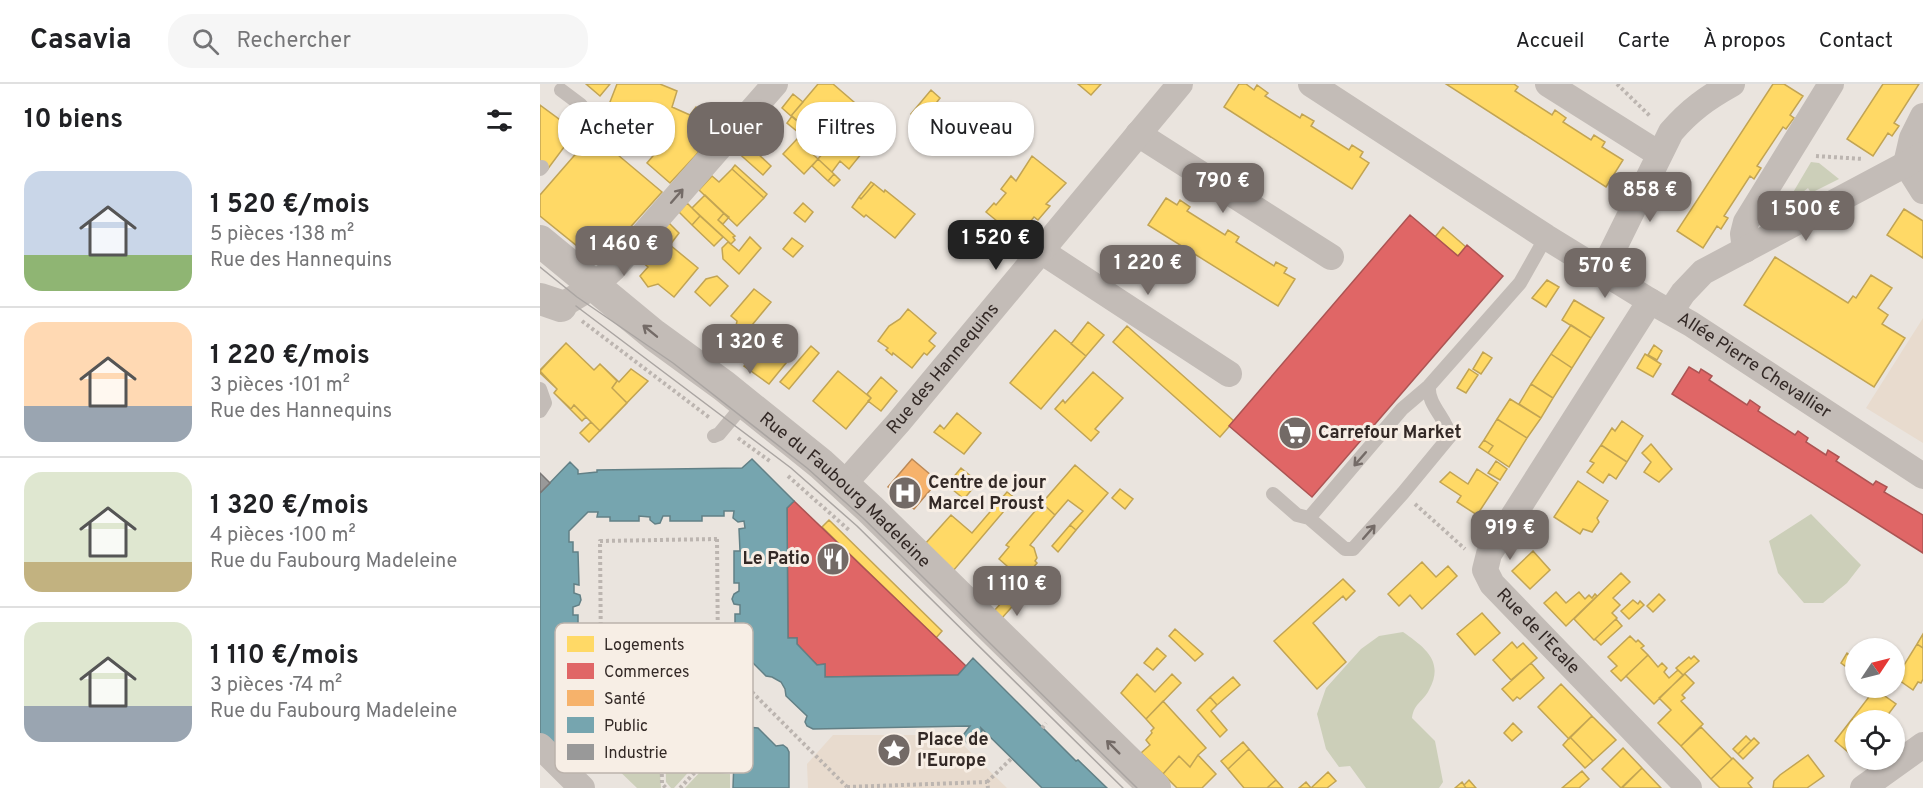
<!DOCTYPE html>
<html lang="fr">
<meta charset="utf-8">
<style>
body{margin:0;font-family:Overpass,sans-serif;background:#f6f6f6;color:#202124;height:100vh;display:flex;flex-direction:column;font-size:22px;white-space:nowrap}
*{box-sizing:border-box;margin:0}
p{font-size:20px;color:#757577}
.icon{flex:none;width:33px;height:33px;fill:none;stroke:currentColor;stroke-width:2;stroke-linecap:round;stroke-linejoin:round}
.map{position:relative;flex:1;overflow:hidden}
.details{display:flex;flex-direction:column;background:#fff;width:540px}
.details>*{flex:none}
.hud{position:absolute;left:18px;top:18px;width:570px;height:54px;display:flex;gap:12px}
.needle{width:39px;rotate:55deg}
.buttons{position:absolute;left:1305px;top:554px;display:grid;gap:12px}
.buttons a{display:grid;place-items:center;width:60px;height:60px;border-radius:50%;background:#fff;box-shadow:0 2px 4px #0004;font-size:30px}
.price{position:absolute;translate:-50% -51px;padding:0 14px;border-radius:12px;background:#736a66;color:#fff;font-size:20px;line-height:39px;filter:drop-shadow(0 2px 3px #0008)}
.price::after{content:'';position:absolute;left:50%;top:36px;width:18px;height:14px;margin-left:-9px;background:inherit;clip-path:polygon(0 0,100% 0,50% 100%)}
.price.active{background:#222;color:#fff}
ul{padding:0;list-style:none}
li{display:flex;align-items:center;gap:18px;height:150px;padding:0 24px}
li+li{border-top:2px solid #e0e0e0}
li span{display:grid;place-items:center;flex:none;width:168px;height:120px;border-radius:18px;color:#555}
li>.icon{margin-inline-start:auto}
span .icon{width:72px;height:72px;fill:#fffc;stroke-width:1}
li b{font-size:26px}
h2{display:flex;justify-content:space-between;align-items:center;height:72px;padding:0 24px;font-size:26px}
.pill{padding:0 21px;border-radius:24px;background:#fff;box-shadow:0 2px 4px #0004;font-size:21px;line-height:54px}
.pill.active{background:#736a66;color:#fff}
header{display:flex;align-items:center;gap:36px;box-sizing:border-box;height:84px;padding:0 30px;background:#fff;border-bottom:2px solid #e0e0e0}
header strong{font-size:28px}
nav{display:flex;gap:33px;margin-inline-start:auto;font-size:21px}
.search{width:420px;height:54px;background:#f6f6f6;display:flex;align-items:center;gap:15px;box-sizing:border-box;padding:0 21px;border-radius:24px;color:#757577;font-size:22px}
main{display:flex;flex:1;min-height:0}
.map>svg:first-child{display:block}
.green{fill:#cccfb9}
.plaza{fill:#e8dbce}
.homes{fill:#ffd966;stroke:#c2a453;stroke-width:1.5}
.shops{fill:#e06666;stroke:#ac5453;stroke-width:1.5}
.health{fill:#f6b26b;stroke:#bc8956;stroke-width:1.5}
.public{fill:#76a5af;stroke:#628086;stroke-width:1.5}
.industry{fill:#999;stroke:#7a7776;stroke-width:1.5}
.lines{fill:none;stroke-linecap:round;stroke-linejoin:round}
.path{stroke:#bcb5b0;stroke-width:4;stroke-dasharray:3 3;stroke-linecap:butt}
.service{stroke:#c3bcb7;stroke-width:14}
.minor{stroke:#c3bcb7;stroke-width:26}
.tertiary{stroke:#c3bcb7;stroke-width:32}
.tram{stroke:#aaa5a2;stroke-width:1.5}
.oneway{stroke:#746b67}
.labels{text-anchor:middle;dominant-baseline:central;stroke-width:6;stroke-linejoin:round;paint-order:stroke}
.street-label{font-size:18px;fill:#332926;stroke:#f7eee5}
.poi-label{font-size:18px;font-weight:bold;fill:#332926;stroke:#f7eee5;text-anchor:start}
.key{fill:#f7eee5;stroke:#bcb3ac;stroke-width:1.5}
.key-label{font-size:16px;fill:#332926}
</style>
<header>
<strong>Casavia</strong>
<div class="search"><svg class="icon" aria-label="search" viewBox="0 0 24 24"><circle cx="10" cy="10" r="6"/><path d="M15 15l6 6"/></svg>Rechercher</div>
<nav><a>Accueil</a><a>Carte</a><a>À propos</a><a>Contact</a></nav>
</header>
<main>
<section class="details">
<h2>10 biens<svg class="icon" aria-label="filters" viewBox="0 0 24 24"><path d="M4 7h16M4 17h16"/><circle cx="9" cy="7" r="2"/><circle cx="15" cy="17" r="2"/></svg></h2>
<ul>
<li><span style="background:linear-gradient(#c9d6e8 70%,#8fb573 0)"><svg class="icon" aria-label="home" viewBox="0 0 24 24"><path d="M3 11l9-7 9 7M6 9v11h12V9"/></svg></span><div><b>1 520 €/mois</b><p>5 pièces · 138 m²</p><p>Rue des Hannequins</p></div></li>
<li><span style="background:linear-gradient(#ffd9b3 70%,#9aa5b1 0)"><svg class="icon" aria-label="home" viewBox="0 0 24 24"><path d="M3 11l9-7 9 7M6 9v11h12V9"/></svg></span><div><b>1 220 €/mois</b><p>3 pièces · 101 m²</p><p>Rue des Hannequins</p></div></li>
<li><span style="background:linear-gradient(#dfe7d0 75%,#c2b280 0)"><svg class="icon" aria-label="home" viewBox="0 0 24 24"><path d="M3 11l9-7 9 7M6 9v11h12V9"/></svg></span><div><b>1 320 €/mois</b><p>4 pièces · 100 m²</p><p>Rue du Faubourg Madeleine</p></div></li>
<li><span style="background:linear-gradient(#dfe7d0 70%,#9aa5b1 0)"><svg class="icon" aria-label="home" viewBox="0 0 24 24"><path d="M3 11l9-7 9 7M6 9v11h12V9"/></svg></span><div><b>1 110 €/mois</b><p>3 pièces · 74 m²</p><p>Rue du Faubourg Madeleine</p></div></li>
</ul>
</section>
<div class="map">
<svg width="1383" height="704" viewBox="0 0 1383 704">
<rect width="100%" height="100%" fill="#eae4de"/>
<!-- green -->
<path class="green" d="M1271,78l8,1 20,16 -28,14 -3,-5 -10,8 2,5 -13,7 -2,-2z
M1271,430l50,51 -14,18 -24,20h-19l-26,-30 -9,-32z
M863,548c21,15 42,29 26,58 -6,12 -15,13 -17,28l23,23 8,41 -4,6h-73l-16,-22 -11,1 -13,-18 -9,-35 9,-26 35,-39 18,-13z
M50,655l8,4 60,-1 3,46h-24l-49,-47z
M153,655l2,26 -21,23h-3l-5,-6 -1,-42z
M161,687l29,3v14h-45z"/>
<!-- plaza -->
<path class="plaza" d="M1383,234v125l-57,-35z
M293,651h120l54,53h-199l-1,-24z"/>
<!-- homes -->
<path class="homes" d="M46,0h24l-10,12z
M77,0h43l17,7 -5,16 18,8 6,-8 25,21 -51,55 -23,-20 11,-13 -57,-25z
M278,0h15l50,43 -34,42 -9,-8 -8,11 -14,-13 10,-12 -37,-31z
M538,0h23l-10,11z
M699,0h7l8,6 3,-5 11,8 -3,3 35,22 2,-4 12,7 -3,5 38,24 3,-5 11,7 -3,5 9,6 -17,26 -128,-82z
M906,0h68l4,3 -3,4 37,24 3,-5 11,8 -3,4 28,18 3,-5 11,7 -3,5 21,13 -17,27z
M1233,0h11l19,12 -13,19 4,3 -8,11 -3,-2 -26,39 4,2 -7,11 -4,-3 -26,40 4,2 -7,11 -4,-3 -14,22 -26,-17z
M1343,0h36l-25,39 5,3 -7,10 -4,-3 -15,23 -26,-17z
M391,6l9,8 -3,4 30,25 -16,20 -18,-14 -2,3 -13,-11 2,-3 -9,-8z
M253,10l10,8 -12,14 -9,-8z
M0,21l27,20 3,14 -23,31 -7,-5z
M252,32l28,24 -5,6 -28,-23z
M211,48l15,13 -8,9 -15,-14z
M53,50l69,58 -64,71 -58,-47v-21z
M257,55l21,20 -14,15 -21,-20z
M203,56l28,26 -8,9 -28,-25z
M492,72l34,27 -20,21 4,2 -12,14 -4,-3 -9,11 3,2 -10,12 -17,-14 2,-2 -17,-14 8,-9 2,2 10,-12 -5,-4 10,-13 5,5z
M278,75l16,15 -6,7 -16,-15z
M195,81l32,29 -3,4 -32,-29z
M192,85l32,29 -27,28 -38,-36 13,-14 7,6z
M294,90l6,6 -6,6 -6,-5z
M331,98l3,2 -13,15 -2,-2z
M334,100l10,8 1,-2 30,24 -20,24 -29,-23 -2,2 -12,-10 7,-10 2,2z
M165,111l19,18 -6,7 17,16 -2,1 2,3 -4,4 -39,-36z
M626,114l11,7 3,-5 10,7 -3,4 38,24 3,-5 11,7 -3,5 38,24 2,-4 11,6 -3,5 11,6 -17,27 -130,-81z
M147,119l13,13 -8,9 -13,-13z
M263,119l10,9 -8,10 -11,-9z
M1364,125l19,12v37l-36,-23z
M184,129l5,4 -6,7 -5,-4z
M160,132l23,21 -9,9 -22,-21z
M129,139l10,10 -9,12 28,23 -24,29 -16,-13 -10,3 -8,-11 8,-9 -7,-6 16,-19 -3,-3z
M903,143l23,20 -8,9 -23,-19z
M210,153l11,11 -22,26 -16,-15 -1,-11 6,-6 11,9z
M252,154l11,8 -10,11 -10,-8z
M1235,173l73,46 5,-7 3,2 15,-23 21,13 -14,20 10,7 -6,9 23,14 -31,49 -130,-82z
M177,192l11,10 -18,20 -15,-14 11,-13z
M1007,196l12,7 -13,20 -14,-9z
M214,205l17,13 -23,28 -5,-4 -4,2 -3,-2 1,-5 -6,-5z
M1034,216l30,18 -13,20 -29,-18z
M368,225l28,24 -7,8 6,5 -8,9 -3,-2 -12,15 -19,-15 -1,2 -6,-5 2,-2 -10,-7 11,-15 11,-7z
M548,238l16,13 -18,21 -15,-12z
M1031,241l20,13 -19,30 -21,-14z
M587,242l107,95 -14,16 -107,-95z
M515,246l31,26 -45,53 -31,-26z
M26,259l28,27 6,-6 19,18 12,-13 17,12 -59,61 -9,-9 11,-11 -5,-5 -4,4 -28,-28 3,-4 -17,-16v-3z
M26,259l28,27 6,-6 17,17 -5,7 15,15 -27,28 -26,-26 -3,4 -17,-16 3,-4 -17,-18z
M222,260l24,19 -17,21 -25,-18z
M1114,261l8,6 -5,9 -9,-5z
M271,262l8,7 -30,36 -9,-7z
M943,268l9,6 -11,16 -8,-5z
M1011,270l21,14 -19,30 -22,-14z
M1105,270l16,10 -8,13 -16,-9z
M929,285l9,6 -12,18 -9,-5z
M298,287l33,27 -25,31 -33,-28z
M553,288l30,26 -28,31 4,3 -8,9 -36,-32 8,-9 2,3z
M341,293l16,14 -16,20 -13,-10 3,-3 -4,-4z
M991,300l22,14 -12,20 -22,-14z
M970,315l31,19 -14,20 -30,-19z
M417,329l24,20 -17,21 -30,-22 6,-7 4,4z
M957,335l30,19 -18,29 -21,-14 5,-7 -9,-6z
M1082,337l21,15 -16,26 -26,-17 11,-17 3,3z
M944,356l9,6 -5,7 -9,-6z
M1111,360l21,25 -13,13 -15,-10 7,-10 -9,-9z
M1061,361l26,17 -11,17 -7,-5 -6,9 -16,-11 7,-9 -4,-2z
M956,377l11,8 -7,11 -12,-7z
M535,381l33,28 -32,37 -6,-5 13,-14 -15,-11 -13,15 -13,-12z
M421,384l17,14 -14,17 -17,-14z
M937,385l21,14 -21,32 -20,-13 4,-6 -21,-14 10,-10 18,12z
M1038,397l30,20 -11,17 2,4 -7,10 -9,-3 -3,5 -26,-17z
M580,405l13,10 -8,10 -13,-11z
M467,408l8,6 -62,73 -28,-27 26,-29 21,18z
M502,419l13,12 -25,30 4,3 3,10 -2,3 2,2 -14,17 -24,-21 10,-12 -3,-2z
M289,436l113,111 -6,7 -114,-111z
M530,441l6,5 -18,22 -6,-6z
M993,467l17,19 -20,19 -18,-18z
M882,478l14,15 12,-11 9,10 -35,33 -12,-14 -11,11 -11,-12z
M1081,489l9,9 -17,16 7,7 -8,8 5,5 -23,22 -20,-21z
M803,495l12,12 -9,9 -3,-4 -30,27 33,39 -29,27 -43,-48z
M1016,508l10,11 13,-11 6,7 4,-4 3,3 3,-4 2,2 -31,30 -22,-23z
M470,509l8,7 -16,18 -8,-7z
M1119,510l6,6 -12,12 -6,-6z
M1093,516l5,4 2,-3 4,4 -15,14 -8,-8z
M942,529l18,20 -25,22 -18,-21z
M1076,535l6,7 -21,19 -6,-6z
M635,545l28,25 -8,7 -26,-25z
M1383,550v14l-6,-4z
M1090,552l6,6 2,-2 6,6 -3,2 7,7 -27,26 -10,-10 6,-5 -9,-9z
M972,558l5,6 6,-5 14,15 -26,22 -18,-20z
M1377,560l6,4v31l-2,4 -3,-1 -5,8 -17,-12z
M617,564l9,8 -13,14 -9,-7z
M1307,569l9,7v14l-15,-11z
M1108,571l10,12 4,-4 5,5 -3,4 5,6 9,-8 5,5 -29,29 -28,-28z
M1154,572l5,5 -16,14 -7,-7 13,-11 2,2z
M991,579l13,15 -24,21 -3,-2 -4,4 -11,-12z
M597,590l18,18 17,-18 9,9 -35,36 -25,-26z
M1145,590l9,9 -12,12 3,3 -4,3 22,23 -22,22 -23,-23 13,-13 -12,-12z
M693,593l7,8 -23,20 -7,-8z
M1021,600l31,32 -23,23 -31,-32z
M1335,605l21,15 -12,16h-28v2l-4,-3z
M670,613l7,8 -6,6 16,19 -7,7 -23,-27z
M623,617l43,47 -8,7 -8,12 -11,-11 -16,18 -22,-21 9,-8 -4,-5 6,-7 -1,-2 3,-3 -8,-9z
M1052,632l24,24 -23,21 -23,-24z
M1312,635l4,3 -1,36 -20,-17z
M973,639l9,9 -10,9 -8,-8z
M1161,643l31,32 -21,20 -30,-33z
M1206,652l5,5 -13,13 -5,-5z
M1030,653l23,24 -8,7 -22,-23z
M1214,654l5,5 -16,16 -5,-5z
M703,658l6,7 -21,20 -7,-8z
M1083,664l19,20 -21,20 -19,-19z
M709,665l27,31 -9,8h-23l-16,-19z
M658,671l18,19 -14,14h-25l-14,-14 16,-18 11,11z
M1268,671l16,21 -17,12h-34l1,-7 6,-6z
M1193,674l20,20 -5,5 4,5h-32l-9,-9z
M1102,684l19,20h-39z
M1042,687l7,8 -10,9h-17z
M788,688l8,9 -9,7h-28l7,-6 5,6z
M736,696l7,8h-16z
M929,696l7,8h-10l-2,-3z
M922,698l4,6h-11z"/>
<!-- shops -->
<path class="shops" d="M870,131l48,41 9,-11 36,31 -191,221 -83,-71z
M1149,283l10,6 2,-4 11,7 -3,4 38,25 3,-5 10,7 -2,4 37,24 3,-4 10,7 -2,4 20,13 2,-5 11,7 -3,4 37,24 3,-4 11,6 -3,5 39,23v38l-251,-159z
M254,417l172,165 -8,9 -133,2v-13l-8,1 -20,-21v-6h-9l-1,-130z"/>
<!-- health -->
<path class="health" d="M372,375l26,22 -24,28 -26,-22z"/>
<!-- public -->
<path class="public" d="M212,375l42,42 -7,7 1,130h9v6l20,21 8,-1v13l133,-2 15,-17 103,103 2,-1 29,28h-65l-61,-60 2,9 -3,6 -6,2 -6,-1 -4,-5v-5l6,-8 -157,3 -6,-3 -2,-4 2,-6 -21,-20 -1,-7 -4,-7 -9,-5 -6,-1 -20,-20 -1,-10 -10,1v-33h5v-9l-6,-1 -2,-5 2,-5 5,-3v-8h-5v-32h6l-1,-22 6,-1 -1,-7 -6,1 -5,-4 1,-7h-10v5h-22v5h-32v-5h-7l-3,7 -5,1 -5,-4v-3l-11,-1v5h-29v-4h-13l1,-5h-10l-19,19v11h4v10h5l1,33 -5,-1v9l6,2 1,5 -2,5 -6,2v8h5v32h-5v22h-5l2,10 3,-3h5l4,4 -2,8h9v-6l20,1v-5l33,1v4l9,-1 1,-6 4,-2 6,1 2,7h10v-4h29v10l13,-1 19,19 2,12 7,-3 3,3 2,4 -2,5 11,1 18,18 7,-1 4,3 2,4v36h-56l1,-28 -7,1 -22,-23v-8l-10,2 -128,1 -10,10 3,3 -4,5 -16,-16v-242l30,-31 8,8v4l19,-2v-2l145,-2z"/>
<!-- industry -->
<path class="industry" d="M0,389l10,10 -10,10z"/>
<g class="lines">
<!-- path -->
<path class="path" d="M1077,0l34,33
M1276,72l47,3
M42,237l128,97
M198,354l33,24
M248,392l62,55
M875,420l50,45
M177,455l1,119 -117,1 -1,-118z
M178,574l129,129
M502,644l4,-5
M121,648l1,52 4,4
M447,698l25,-24
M307,703l140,-5 1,6
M140,704l36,-38"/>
<!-- service -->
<path class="service" d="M21,6l20,15v8l-16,22
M0,85l2,-2
M0,305l5,14 -5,8
M174,352l5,-2 26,-31
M733,410l24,21 12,3 36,31h8l50,-56 47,-57c-4,-18 -23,-32 -21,-50
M769,434l93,-109 27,-23 91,-103 26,-46
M32,694l3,-10 -1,-35"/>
<!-- minor -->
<g class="minor">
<path id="s1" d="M771,0l235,153 104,64 41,23 232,152"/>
<path d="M1008,0l111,70"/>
<path d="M1383,32l-11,22 -6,26 17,27"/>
<path d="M598,50l193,123"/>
<path d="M1205,166l-2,-16 3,-12 85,-138"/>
<path d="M501,167l188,123"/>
<path d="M1062,188l69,-140c19,-22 36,-34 61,-48"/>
<path id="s2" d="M1110,217l-161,253 -4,16 7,14 197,204"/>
<path d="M21,222l34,-21 19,-17 161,-184"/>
<path d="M1131,227l12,-18 20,-21 220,-117"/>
<path id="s3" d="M304,400l54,-61 282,-339"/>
<path d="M0,662l42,42"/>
<path d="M1323,704l60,-43"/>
</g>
<!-- tertiary -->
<g class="tertiary">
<path id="s4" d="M0,157l114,94 70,51 97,78 49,45 285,279"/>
<path d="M0,215l21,7"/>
</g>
<!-- tram -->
<path class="tram" d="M0,183l37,30 96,66 134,105 56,50 274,270
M36,222l215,162 66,58 266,262"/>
</g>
<!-- one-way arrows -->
<defs><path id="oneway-shaft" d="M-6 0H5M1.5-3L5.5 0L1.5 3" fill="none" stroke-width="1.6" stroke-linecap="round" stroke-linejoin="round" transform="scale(1.5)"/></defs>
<g class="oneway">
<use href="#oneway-shaft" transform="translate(137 112) rotate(-49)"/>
<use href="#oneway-shaft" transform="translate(110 247) rotate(-141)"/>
<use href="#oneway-shaft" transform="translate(820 375) rotate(131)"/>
<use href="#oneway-shaft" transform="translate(829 448) rotate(-49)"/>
<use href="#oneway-shaft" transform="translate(573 663) rotate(-135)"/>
</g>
<!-- icons -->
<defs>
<g id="supermarket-disc" transform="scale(1.725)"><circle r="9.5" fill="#736a66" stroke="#f7eee5"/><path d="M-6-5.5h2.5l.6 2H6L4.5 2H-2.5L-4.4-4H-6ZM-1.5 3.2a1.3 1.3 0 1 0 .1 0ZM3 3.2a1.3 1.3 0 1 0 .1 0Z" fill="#fff"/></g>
<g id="hospital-disc" transform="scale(1.725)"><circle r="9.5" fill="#736a66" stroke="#f7eee5"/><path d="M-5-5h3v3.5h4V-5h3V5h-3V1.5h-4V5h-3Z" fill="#fff"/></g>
<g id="restaurant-disc" transform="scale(1.725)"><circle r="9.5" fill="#736a66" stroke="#f7eee5"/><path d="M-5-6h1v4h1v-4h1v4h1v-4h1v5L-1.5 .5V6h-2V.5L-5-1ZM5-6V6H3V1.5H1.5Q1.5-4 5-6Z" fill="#fff"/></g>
<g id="sight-disc" transform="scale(1.725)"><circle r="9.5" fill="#736a66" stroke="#f7eee5"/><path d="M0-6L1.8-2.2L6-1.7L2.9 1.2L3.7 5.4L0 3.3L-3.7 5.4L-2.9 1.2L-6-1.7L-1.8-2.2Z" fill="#fff"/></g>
</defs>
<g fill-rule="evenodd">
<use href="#supermarket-disc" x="755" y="349"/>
<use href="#hospital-disc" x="365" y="409"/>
<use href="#restaurant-disc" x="293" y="475"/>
<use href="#sight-disc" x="354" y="666"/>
</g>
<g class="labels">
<!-- street labels -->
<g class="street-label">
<text stroke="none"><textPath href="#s1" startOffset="525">Allée Pierre Chevallier</textPath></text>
<text stroke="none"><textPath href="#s3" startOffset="152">Rue des Hannequins</textPath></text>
<text stroke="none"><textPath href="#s4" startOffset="394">Rue du Faubourg Madeleine</textPath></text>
<text stroke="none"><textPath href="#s2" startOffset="398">Rue de l'Ecale</textPath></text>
</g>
<!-- poi labels -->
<g class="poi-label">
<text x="778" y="349">Carrefour Market</text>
<text x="388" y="399">Centre de jour<tspan x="388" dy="21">Marcel Proust</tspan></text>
<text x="270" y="475" text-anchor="end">Le Patio</text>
<text x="377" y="656">Place de<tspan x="377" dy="21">l'Europe</tspan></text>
</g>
</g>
<!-- legend -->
<rect x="15" y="539" width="198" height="150" rx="9" class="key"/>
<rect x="27" y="552" width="27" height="16" fill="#ffd966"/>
<rect x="27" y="579" width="27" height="16" fill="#e06666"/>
<rect x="27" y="606" width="27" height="16" fill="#f6b26b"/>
<rect x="27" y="633" width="27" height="16" fill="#76a5af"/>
<rect x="27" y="660" width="27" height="16" fill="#999"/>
<g class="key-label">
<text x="64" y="566">Logements</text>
<text x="64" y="593">Commerces</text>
<text x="64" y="620">Santé</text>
<text x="64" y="647">Public</text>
<text x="64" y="674">Industrie</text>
</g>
</svg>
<div class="buttons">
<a><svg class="needle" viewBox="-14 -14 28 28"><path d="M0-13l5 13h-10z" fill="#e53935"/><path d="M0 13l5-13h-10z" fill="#757577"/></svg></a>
<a><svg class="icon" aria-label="locate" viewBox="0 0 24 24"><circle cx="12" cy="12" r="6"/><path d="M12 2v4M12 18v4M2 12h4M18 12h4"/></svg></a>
</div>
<b class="price" style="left:683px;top:130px">790 €</b>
<b class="price" style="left:1110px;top:139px">858 €</b>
<b class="price" style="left:1266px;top:158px">1 500 €</b>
<b class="price active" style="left:456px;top:187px">1 520 €</b>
<b class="price" style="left:84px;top:193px">1 460 €</b>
<b class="price" style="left:608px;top:212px">1 220 €</b>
<b class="price" style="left:1065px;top:215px">570 €</b>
<b class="price" style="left:210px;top:291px">1 320 €</b>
<b class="price" style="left:970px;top:477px">919 €</b>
<b class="price" style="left:477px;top:533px">1 110 €</b>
<div class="hud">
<a class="pill">Acheter</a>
<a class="pill active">Louer</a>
<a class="pill">Filtres</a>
<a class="pill">Nouveau</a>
</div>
</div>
</main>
